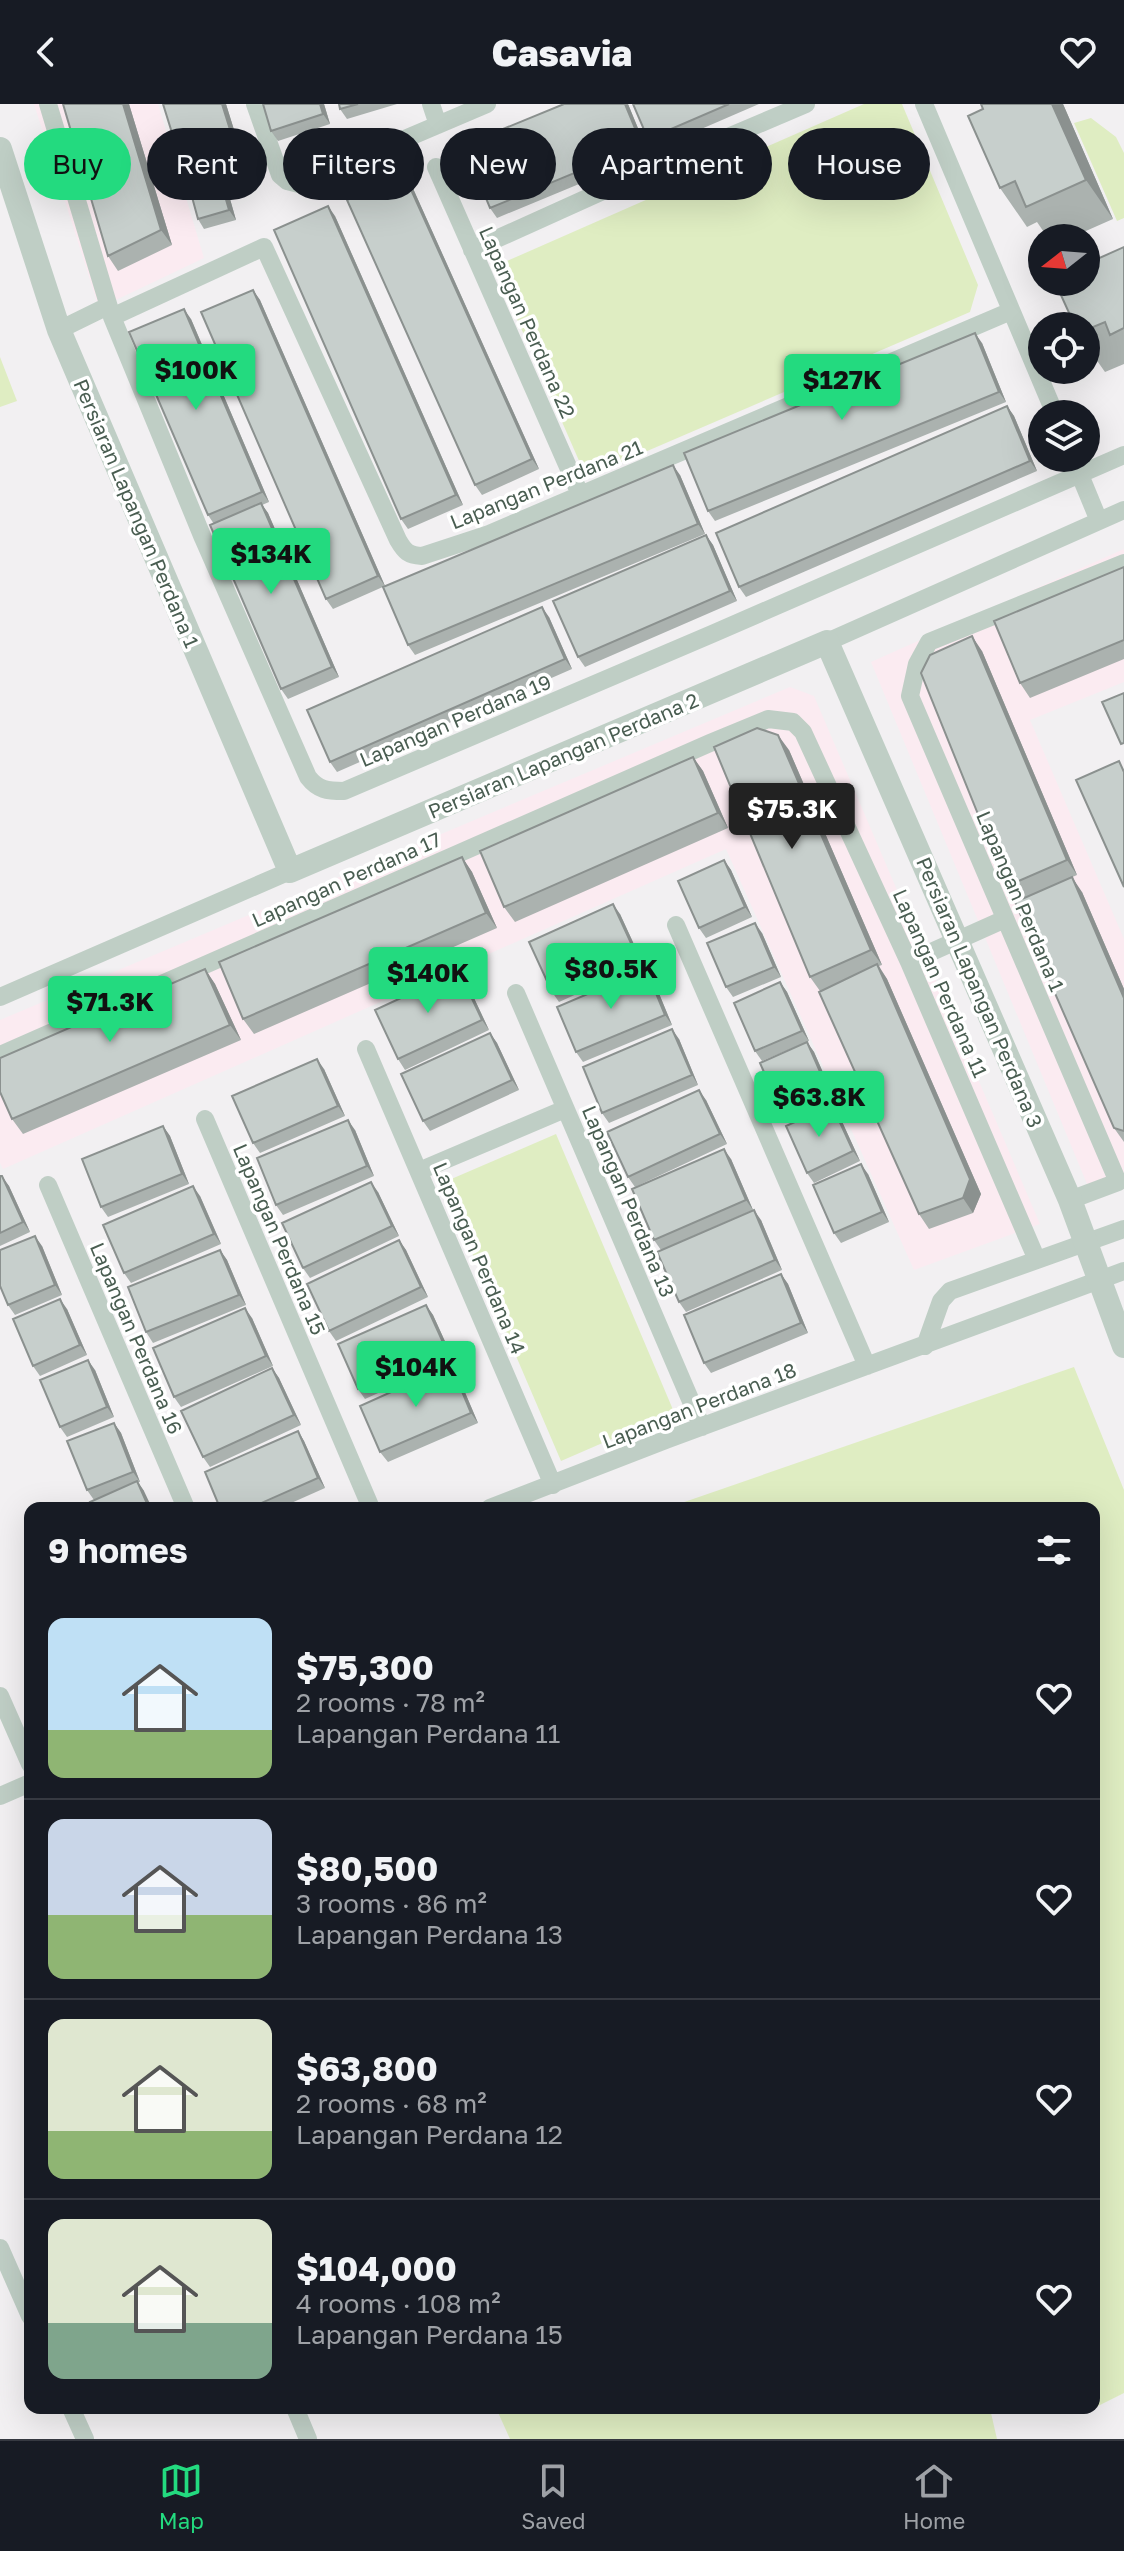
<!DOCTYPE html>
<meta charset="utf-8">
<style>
body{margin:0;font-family:"Golos Text",sans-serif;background:#242831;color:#f1f3f6;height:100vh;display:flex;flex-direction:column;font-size:30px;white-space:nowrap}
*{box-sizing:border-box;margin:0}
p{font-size:26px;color:#9ea1a6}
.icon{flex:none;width:44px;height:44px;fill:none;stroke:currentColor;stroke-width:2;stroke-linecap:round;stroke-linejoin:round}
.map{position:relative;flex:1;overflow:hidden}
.drawer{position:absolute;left:24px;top:1398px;width:1076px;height:912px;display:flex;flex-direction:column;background:#171b24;border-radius:16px;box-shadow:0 8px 32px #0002}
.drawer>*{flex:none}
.top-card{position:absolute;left:24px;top:24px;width:1076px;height:72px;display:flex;gap:16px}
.needle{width:52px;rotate:253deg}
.fabs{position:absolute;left:1028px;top:120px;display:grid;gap:16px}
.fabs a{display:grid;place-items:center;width:72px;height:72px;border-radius:50%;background:#171b24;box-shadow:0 8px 32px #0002;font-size:40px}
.price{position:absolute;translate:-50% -68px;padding:0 18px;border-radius:8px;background:#23da7f;color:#111;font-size:26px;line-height:52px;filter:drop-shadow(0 2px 4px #0008)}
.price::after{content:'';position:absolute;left:50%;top:48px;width:24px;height:18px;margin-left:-12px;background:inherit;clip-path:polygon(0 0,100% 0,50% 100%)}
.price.selected{background:#222;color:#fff}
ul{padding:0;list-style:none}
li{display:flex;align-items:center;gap:24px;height:200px;padding:0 24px}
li+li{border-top:2px solid #363941}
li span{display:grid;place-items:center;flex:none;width:224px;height:160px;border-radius:16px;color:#555}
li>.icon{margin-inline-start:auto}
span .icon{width:96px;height:96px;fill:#fffc;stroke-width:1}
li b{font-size:34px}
h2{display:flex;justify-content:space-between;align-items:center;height:96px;padding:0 24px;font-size:34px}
.pill{padding:0 28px;border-radius:36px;background:#171b24;box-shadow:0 8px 32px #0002;font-size:28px;line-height:72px}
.pill.selected{background:#23da7f;color:#111}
header{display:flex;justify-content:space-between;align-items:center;height:104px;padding:0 24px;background:#171b24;font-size:36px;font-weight:800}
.dock{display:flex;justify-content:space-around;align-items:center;height:112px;border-top:2px solid #363941;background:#171b24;font-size:22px;color:#9ea1a6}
.dock a{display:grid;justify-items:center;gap:4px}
.dock .selected{color:#23da7f}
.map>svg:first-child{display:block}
.commercial{fill:#fbebf1}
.green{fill:#dfedc2}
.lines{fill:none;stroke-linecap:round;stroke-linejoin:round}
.minor{stroke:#bfcec5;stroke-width:18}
.tertiary{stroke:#bfcec5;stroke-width:24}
.wall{fill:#abb2af}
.shaded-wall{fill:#8b918f}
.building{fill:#c7cfcc;stroke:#8b918f;stroke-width:2}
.labels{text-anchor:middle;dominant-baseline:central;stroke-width:7;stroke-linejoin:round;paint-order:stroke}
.street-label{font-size:20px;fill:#495d51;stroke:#fff}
</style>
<header><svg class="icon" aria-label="back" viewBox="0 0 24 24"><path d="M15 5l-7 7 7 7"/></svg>Casavia<svg class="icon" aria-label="heart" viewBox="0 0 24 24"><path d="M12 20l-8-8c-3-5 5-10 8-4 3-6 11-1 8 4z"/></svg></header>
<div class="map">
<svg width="1124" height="2335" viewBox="0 0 1124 2335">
<rect width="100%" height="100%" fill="#f2f0f2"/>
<!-- commercial -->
<path class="commercial" d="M34,0h124l46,154 -105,50z
M1124,445v133l-94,38 94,219v246l-32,11 -221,-534z
M790,583l24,9 226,528 -126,46 -188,-421 -723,320 -3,-6v-143z"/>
<!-- green -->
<path class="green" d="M864,0h38l76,181 -8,27 -360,155 -30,-4 -80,-183 7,-19z
M1091,14l25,19 8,16v65l-7,3 -43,-98z
M0,253l17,44 -17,6z
M556,1030l118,278 -113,49 -119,-278z
M1074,1263l50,123v903l-30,15v-900h-427z
M496,2304h597l-102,5 6,26h-487z"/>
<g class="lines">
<!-- minor -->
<path class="minor" d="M48,0l64,213 91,221 105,239c10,13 19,14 36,14l368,-157 412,-179
M255,0l25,71 7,6 12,3 188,-80
M431,0l7,21
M924,0l131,310
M436,63l144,327
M472,146l164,-74 170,-72
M112,213l152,-70 134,293c7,12 10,15 24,16l67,-22 522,-223
M59,226l49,-24
M1073,354l26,63
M827,538l297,-132
M676,821l191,441
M909,858l96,-43
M516,889l186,434
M0,893l290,-126
M366,945l187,436
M0,951l710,-312 58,-24 25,3 10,10 106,230 128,298
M205,1015l166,389
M419,1067l146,-62
M48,1081l138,323
M1070,1096l48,-18 -208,-486 7,-32 12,-22 195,-79
M925,1242l16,-45 9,-10 174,-62
M490,1404l178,-69 456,-168
M0,1592l30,68
M0,1692l30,-13
M0,2144l30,68
M71,2304l14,31
M295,2304l13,31"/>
<!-- tertiary -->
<path class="tertiary" d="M0,45l59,181 231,541 537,-229 243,558 54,146"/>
</g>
<!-- wall -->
<path class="wall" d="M129,0l43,141 -54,26 -10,-15z
M163,0h63l18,58 -54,17 -7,-11z
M263,0h61l6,20 -52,17 -7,-10z
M339,0h58l-50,15 -7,-10z
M564,0h64l21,51 -152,63 -7,-10z
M633,0h126l-104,45 -7,-10z
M981,0h82l50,115 -43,19h-22l-11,-16 -10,5 -27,-39 -17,-79z
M404,70l7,10 128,285 -57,26 -7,-10z
M223,85l7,10 6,21 -32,9 -6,-10z
M335,112l128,289 -55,24 -7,-10z
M1124,143v117l-19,8 -19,-27v-19z
M253,186l7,10 125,286 -52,23 -7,-10z
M191,215l78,183 -7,3 6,8 71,164 -51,22 -7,-10 -67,-165 -6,-9z
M982,239l24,59 -291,119 -7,-10z
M1007,302l7,10 23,55 -291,126 -7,-10z
M680,371l25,59 -290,121 -7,-10z
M706,431l7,10 24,56 -152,66 -7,-10z
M1124,463v92l-94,39 -10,-15z
M549,513l23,52 -235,103 -7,-10z
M982,547l95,224 -39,17h44l42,97v153l-10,-14 -97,-227 -10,-15z
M789,646l93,215 -3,1 8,13 94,215 -8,19 -44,16 -10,-15 -99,-223 -10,-14z
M693,653l10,14 25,57 -213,94 -11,-15z
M462,753l10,15 25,56 -243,106 -11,-15z
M724,756l7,10 21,47 -46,21 -7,-10z
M620,810l23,50 -84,38 -7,-10z
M762,829l19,44 -48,20 -7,-10z
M205,865l10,15 26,56 -218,94 -11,-15z
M459,867l7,10 23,49 -84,40 -7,-11z
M653,875l19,46 -89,37 -7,-10z
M780,878l7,10 22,49 -47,20 -7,-10z
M490,929l7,10 22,47 -89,41 -7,-10z
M679,935l19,46 -89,38 -7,-10z
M807,938l7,10 21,48 -47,21 -7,-10z
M324,965l21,47 -85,37 -7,-10z
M706,996l21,44 -92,43 -7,-10z
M839,1011l21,46 -46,22 -7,-10z
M163,1022l7,10 19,48 -81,33 -7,-10z
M355,1026l19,46 -91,39 -7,-10z
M731,1055l22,51 -92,40 -7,-10z
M868,1070l21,48 -48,21 -7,-10z
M0,1072l9,10 21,46 -30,14z
M378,1088l21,44 -89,42 -7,-10z
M200,1092l21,48 -90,39 -7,-10z
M761,1116l21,50 -96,42 -7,-10z
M399,1136l7,10 22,47 -92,44 -7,-10z
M42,1142l20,49 -47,20 -7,-10z
M220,1146l7,10 19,45 -93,38 -7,-11z
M781,1170l7,10 20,49 -97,40 -7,-10z
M426,1201l7,10 20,44 -88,40 -7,-10z
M67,1205l20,46 -47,21 -7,-10z
M252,1214l21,48 -92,41 -7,-10z
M451,1261l7,11 20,47 -90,39 -8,-10z
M272,1264l7,10 22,47 -91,42 -7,-10z
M95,1266l19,47 -47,20 -7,-10z
M114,1319l7,10 19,49h-2l6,9 -33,2 -17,7 -7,-10z
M298,1327l6,10 21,47 -45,20h-60z"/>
<!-- shaded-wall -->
<path class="shaded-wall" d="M123,0h6l43,141 -11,-15z
M222,0h4l18,58 -7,-10z
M320,0h4l6,20 -7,-10z
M625,0h3l21,51 -7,-10z
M1052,0h11l50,115 -27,-39z
M404,70l7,10 128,285 -7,-10z
M223,85l7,10 6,21 -7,-10z
M328,102l7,10 128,289 -7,-10z
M253,186l7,10 125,286 -7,-10z
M184,205l7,10 78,183 -7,-10z
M975,229l7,10 24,59 -7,-10z
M1007,302l7,10 23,55 -7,-10z
M673,361l7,10 25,59 -7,-10z
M261,399l7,10 71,164 -7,-10z
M706,431l7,10 24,56 -7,-10z
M542,503l7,10 23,52 -7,-10z
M972,532l10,15 95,224 -10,-15z
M778,631l11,15 93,215 -11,-15z
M693,653l10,14 25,57 -10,-15z
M462,753l10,15 25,56 -11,-15z
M724,756l7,10 21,47 -7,-10z
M1072,773l10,15 42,97v9z
M613,800l7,10 23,50 -7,-10z
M755,819l7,10 19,44 -7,-10z
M877,860l10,15 94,215 -8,19 -10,-15z
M205,865l10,15 26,56 -11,-15z
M646,865l7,10 19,46 -7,-10z
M459,867l7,10 23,49 -7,-10z
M780,878l7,10 22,49 -7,-10z
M672,925l7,10 19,46 -6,-10z
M490,929l7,10 22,47 -7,-10z
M807,938l7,10 21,48 -7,-10z
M317,955l7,10 21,47 -7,-10z
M699,986l7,10 21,44 -7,-10z
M832,1001l7,10 21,46 -7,-10z
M348,1016l7,10 19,46 -7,-10z
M163,1022l7,10 19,48 -7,-10z
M724,1045l7,10 22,51 -7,-10z
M861,1060l7,10 21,48 -7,-10z
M2,1072l7,10 21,46 -7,-10z
M371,1078l7,10 21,44 -7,-10z
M193,1082l7,10 21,48 -7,-10z
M754,1106l7,10 21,50 -7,-10z
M35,1132l7,10 20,49 -7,-10z
M399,1136l7,10 22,47 -7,-10z
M220,1146l7,10 19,45 -7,-10z
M781,1170l7,10 20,49 -7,-10z
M60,1195l7,10 20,46 -7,-10z
M426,1201l7,10 20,44 -7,-10z
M245,1204l7,10 21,48 -7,-10z
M88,1256l7,10 19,47 -7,-10z
M451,1261l7,11 20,47 -7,-10z
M272,1264l7,10 22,47 -7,-10z
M114,1319l7,10 19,49 -7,-10z
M298,1327l6,10 21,47 -7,-10z
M137,1377l7,10 8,17h-3z"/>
<!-- building -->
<path class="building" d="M63,0h60l38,126 -53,26z
M163,0h59l15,48 -54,16z
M263,0h57l3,10 -52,17z
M339,0h19l-18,5z
M564,0h61l17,41 -152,63 -26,-63z
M633,0h96l-81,35z
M981,0h71l34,76 -60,27 -11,-26 -15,7 -32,-72 15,-7z
M404,70l128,285 -57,26 -128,-285z
M223,85l6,21 -31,9 -6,-22z
M328,102l128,289 -55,24 -127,-289z
M1124,143v81l-14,7 -5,-13 -19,8v-4h-11l-20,-44h31v-18z
M253,186l125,286 -52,23 -125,-287z
M184,205l78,183 -54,23 -79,-183z
M975,229l24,59 -291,119 -24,-58z
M1007,302l23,55 -291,126 -23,-54z
M673,361l25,59 -290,121 -25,-58z
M261,399l71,164 -51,22 -71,-164z
M706,431l24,56 -152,66 -25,-56z
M1124,463v73l-104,43 -26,-62z
M542,503l23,52 -235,103 -23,-52z
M972,532l95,224 -60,26 -86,-213 9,-18z
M1124,589v50l-3,1 -19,-42z
M757,624l21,7 93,215 -61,27 -96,-230z
M693,653l25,56 -214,94 -24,-56z
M1119,657l5,11v115l-48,-107z
M462,753l24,56 -243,106 -24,-57z
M724,756l21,47 -46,21 -21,-47z
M1072,773l52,121v133l-10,-3 -99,-226z
M613,800l23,50 -84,38 -23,-50z
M755,819l19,44 -48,20 -19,-44z
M877,860l93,215 -7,19 -44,16 -100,-222z
M205,865l25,56 -218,94 -12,-27v-34z
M646,865l19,46 -89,37 -19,-45z
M459,867l23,49 -84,39 -23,-49z
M780,878l22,49 -47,20 -21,-48z
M672,925l20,46 -90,38 -19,-46z
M490,929l22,47 -89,41 -22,-47z
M807,938l21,48 -47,21 -21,-48z
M317,955l21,47 -85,37 -21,-47z
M699,986l21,44 -92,43 -21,-45z
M832,1001l21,46 -46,22 -21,-47z
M348,1016l19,46 -91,39 -19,-47z
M163,1022l19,48 -81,33 -19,-48z
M724,1045l22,51 -92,40 -22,-51z
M861,1060l21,48 -48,21 -21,-48z
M0,1072h2l21,46 -23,11z
M371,1078l21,44 -89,42 -21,-45z
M193,1082l21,48 -90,39 -21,-48z
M754,1106l21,50 -96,42 -22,-50z
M35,1132l20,49 -47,20 -8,-19v-36z
M399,1136l22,47 -92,44 -22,-47z
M220,1146l19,45 -93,37 -18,-45z
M781,1170l20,49 -97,40 -20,-48z
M60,1195l20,46 -47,21 -20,-47z
M426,1201l20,44 -88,40 -20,-45z
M245,1204l21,48 -92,41 -21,-49z
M88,1256l19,47 -47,20 -20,-47z
M451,1261l20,48 -91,39 -20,-46z
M272,1264l22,47 -91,42 -22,-46z
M114,1319l19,49 -46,18 -20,-49z
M298,1327l20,47 -68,30h-30l-15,-36z
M137,1377l12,27h-56l-3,-6z"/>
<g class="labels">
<!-- street labels -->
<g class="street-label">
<text transform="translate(528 218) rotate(66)">Lapangan Perdana 22</text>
<text transform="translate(546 380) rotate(-22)">Lapangan Perdana 21</text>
<text transform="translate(137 409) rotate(67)">Persiaran Lapangan Perdana 1</text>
<text transform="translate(455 616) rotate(-23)">Lapangan Perdana 19</text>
<text transform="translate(563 651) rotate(-23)">Persiaran Lapangan Perdana 2</text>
<text transform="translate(346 775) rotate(-24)">Lapangan Perdana 17</text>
<text transform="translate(1021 797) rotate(67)">Lapangan Perdana 1</text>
<text transform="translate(941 879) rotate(66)">Lapangan Perdana 11</text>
<text transform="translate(980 888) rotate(67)">Persiaran Lapangan Perdana 3</text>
<text transform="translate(629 1097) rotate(67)">Lapangan Perdana 13</text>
<text transform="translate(280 1135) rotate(67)">Lapangan Perdana 15</text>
<text transform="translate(480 1154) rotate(67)">Lapangan Perdana 14</text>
<text transform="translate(137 1234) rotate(67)">Lapangan Perdana 16</text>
<text transform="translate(699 1301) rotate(-21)">Lapangan Perdana 18</text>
</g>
</g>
</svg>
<div class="fabs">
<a><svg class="needle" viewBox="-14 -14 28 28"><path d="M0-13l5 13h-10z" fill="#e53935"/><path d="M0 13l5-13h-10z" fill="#9ea1a6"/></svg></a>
<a><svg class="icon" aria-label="locate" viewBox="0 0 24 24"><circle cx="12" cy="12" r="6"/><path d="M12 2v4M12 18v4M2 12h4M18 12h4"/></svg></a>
<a><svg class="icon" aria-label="layers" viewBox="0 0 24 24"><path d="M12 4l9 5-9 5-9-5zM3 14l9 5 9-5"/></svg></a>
</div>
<b class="price" style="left:196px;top:308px">$100K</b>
<b class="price" style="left:842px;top:318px">$127K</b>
<b class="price" style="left:271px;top:492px">$134K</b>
<b class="price selected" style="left:792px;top:747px">$75.3K</b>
<b class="price" style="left:611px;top:907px">$80.5K</b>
<b class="price" style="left:428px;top:911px">$140K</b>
<b class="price" style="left:110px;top:940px">$71.3K</b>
<b class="price" style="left:819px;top:1035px">$63.8K</b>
<b class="price" style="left:416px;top:1305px">$104K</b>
<div class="top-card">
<a class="pill selected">Buy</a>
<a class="pill">Rent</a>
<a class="pill">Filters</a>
<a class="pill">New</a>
<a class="pill">Apartment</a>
<a class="pill">House</a>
</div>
<section class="drawer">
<h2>9 homes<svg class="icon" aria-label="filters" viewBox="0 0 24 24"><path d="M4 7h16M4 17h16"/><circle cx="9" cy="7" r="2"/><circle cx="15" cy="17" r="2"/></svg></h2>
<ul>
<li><span style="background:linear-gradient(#bfe0f5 70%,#8fb573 0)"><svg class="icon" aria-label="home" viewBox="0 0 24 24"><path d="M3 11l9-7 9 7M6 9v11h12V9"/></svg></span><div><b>$75,300</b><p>2 rooms · 78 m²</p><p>Lapangan Perdana 11</p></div><svg class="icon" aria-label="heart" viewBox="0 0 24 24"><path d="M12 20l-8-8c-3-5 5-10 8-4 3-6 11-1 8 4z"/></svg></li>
<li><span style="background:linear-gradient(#c9d6e8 60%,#8fb573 0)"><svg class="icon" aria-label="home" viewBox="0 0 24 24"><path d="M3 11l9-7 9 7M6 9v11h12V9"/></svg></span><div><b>$80,500</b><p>3 rooms · 86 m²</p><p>Lapangan Perdana 13</p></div><svg class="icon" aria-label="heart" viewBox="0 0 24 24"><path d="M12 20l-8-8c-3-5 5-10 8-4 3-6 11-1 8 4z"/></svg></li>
<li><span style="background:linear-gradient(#dfe7d0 70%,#8fb573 0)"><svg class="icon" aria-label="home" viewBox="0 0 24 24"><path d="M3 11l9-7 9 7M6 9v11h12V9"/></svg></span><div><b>$63,800</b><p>2 rooms · 68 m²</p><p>Lapangan Perdana 12</p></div><svg class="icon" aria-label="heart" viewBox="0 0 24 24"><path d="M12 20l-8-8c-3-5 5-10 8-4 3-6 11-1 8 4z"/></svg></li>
<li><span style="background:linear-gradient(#dfe7d0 65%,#7fa58c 0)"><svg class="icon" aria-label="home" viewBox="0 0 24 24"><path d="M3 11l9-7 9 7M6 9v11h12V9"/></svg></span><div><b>$104,000</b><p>4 rooms · 108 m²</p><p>Lapangan Perdana 15</p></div><svg class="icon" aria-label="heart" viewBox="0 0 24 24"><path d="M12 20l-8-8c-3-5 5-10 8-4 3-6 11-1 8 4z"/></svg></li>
</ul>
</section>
</div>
<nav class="dock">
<a class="selected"><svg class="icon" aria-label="map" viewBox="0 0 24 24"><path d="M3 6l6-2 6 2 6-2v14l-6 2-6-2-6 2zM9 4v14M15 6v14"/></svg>Map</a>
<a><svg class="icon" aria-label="saved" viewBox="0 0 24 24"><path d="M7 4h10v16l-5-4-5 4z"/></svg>Saved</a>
<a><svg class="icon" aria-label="home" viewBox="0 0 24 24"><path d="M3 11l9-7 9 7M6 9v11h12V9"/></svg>Home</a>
</nav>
